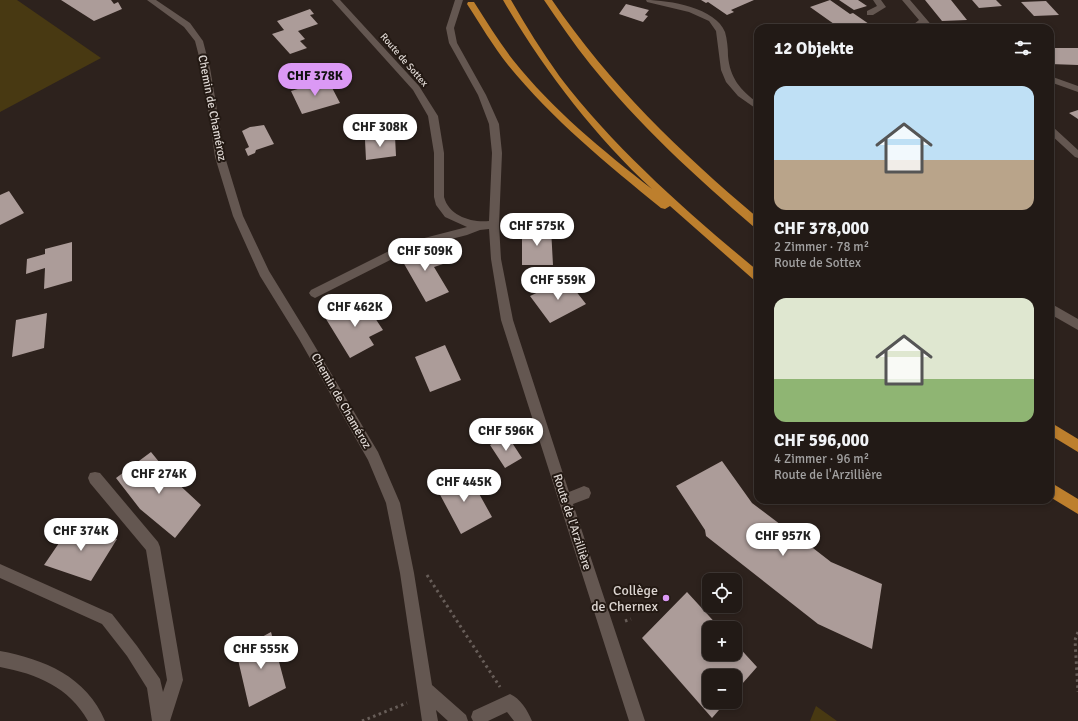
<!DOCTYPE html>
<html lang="de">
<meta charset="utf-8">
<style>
body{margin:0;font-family:Signika,sans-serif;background:#2a231f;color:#f1f3f6;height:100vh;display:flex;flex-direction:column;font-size:15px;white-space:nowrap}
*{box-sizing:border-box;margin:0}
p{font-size:13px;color:#a2a1a1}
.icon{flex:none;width:22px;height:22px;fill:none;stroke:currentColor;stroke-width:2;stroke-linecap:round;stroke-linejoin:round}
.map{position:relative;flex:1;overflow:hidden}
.drawer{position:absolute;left:754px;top:24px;width:300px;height:480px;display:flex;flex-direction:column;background:#221a16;border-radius:12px;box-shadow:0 2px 6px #0003,0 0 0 1px #3f3835}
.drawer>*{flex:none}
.buttons{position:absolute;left:702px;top:573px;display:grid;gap:8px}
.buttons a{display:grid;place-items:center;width:40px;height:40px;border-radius:8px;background:#221a16;box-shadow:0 2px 6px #0003,0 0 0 1px #3f3835;font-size:20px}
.price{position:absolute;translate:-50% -34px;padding:0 9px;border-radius:14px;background:#fff;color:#222;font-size:13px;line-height:26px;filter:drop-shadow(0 1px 2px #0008)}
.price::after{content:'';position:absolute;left:50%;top:24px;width:12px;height:9px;margin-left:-6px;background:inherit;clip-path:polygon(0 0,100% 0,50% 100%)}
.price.active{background:#db99f5;color:#111}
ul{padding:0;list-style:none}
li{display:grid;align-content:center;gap:8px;height:212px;padding:0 20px}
li span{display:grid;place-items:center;height:124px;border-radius:12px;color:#555}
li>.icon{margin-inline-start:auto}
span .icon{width:72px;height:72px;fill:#fffc;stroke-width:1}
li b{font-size:17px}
h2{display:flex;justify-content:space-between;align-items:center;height:48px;padding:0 20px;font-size:17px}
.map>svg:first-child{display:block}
.green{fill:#483912}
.building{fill:#ac9c99}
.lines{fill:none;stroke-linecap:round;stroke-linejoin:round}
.path{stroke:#675d58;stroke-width:3;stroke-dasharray:2.5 3.5;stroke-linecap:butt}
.minor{fill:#645751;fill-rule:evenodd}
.highway{fill:#bd7f2d;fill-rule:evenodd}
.poi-dot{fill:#db99f5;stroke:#231913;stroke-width:1.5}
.labels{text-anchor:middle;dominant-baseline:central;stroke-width:4;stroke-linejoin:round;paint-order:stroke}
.far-street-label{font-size:10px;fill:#ddd6d2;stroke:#231913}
.street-label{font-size:12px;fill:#ddd6d2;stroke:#231913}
.near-poi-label{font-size:14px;fill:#ddd6d2;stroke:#231913;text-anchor:end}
</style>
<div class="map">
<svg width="1078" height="721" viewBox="0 0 1078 721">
<rect width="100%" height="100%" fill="#2d221d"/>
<!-- green -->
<path class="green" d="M0,0h17l84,58 -101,54z
M816,706l21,15h-27z"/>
<!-- building -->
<path class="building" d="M61,0h50l3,4 4,-2 4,7 -28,12z
M701,0h53l-23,10 3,2 -7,3 -19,-13 -2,1z
M830,0l20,14 3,-1 16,11 -12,4h-33l10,-4 -24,-17z
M839,0h19l9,6 -13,4z
M925,0h26l16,20 -25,1z
M972,0h24l6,6 -23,2z
M1046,1l13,14 -25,1 -13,-14z
M626,4l23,6 -4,5 3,1 -5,6 -24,-8z
M310,9l4,5 -4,1 8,9 -20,7 7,8 -5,2 7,7 -17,6 -18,-20 12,-4 -7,-9z
M1050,48h28v17l-28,-1z
M328,80l12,23 -38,11 -11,-23z
M1078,110v9l-9,-6z
M264,125l10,19 -18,6 -1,3 -7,3 -3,-7 4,-2 -7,-16 8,-4z
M395,136l1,20 -30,4 -1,-20z
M9,191l15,22 -24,12v-30z
M522,228h29l2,37h-31z
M72,242v39l-28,8 1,-21 -19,6 1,-15 18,-5v-5z
M423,246l4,7 7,-3 9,14 -9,3 15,25 -23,10 -27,-47z
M568,281l18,23 -36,19 -20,-27 23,-11 2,3z
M363,300l20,30 -14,7 5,8 -24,13 -24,-39z
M47,313l-3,35 -32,9 4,-37z
M445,345l16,35 -31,12 -15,-35z
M507,435l15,23 -17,10 -15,-23z
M151,452l22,27 28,26 -26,33 -35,-29 -24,-31z
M722,461l30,42 41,31 -2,-3 40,31 51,22 -10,65 -54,-25 -112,-88 -1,-6 -29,-44z
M467,472l25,45 -31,17 -24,-45z
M72,524l45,15 -26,42 -47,-16z
M687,592l33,36h-11v26h26v-11l22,24 -22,25v-16h-26v26h17l-14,16 -70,-80z
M271,632l15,56 -37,19 -13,-56z"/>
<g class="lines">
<!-- path -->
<path class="path" d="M427,575l73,112
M625,621l6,-2
M1078,632l-3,8 3,52
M362,721l45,-18"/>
<!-- minor -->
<path class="minor" d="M147,0h9l34,23 13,18 7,27 15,89 18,59 26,55 38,62 71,119 22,51 14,70 18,112 34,30 2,6h-20l-12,-11 2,11h-16l-22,-148 -14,-70 -18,-43 -69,-121 -39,-63 -27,-60 -18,-59 -13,-89 -7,-27 -11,-14z
M332,0h8l79,86 19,30 6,37v44c5,19 28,26 45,24l3,-68 -3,-29 -11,-29 -29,-52 -3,-15 9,-28h8l-9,28 3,15 29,52 13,29 3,29 -3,72 2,34 12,61 56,172 15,-6 5,2 2,5 -2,5 -16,6 72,217h-16l-128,-401 -10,-61 -2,-30 -9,1 -13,5 -55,14 -93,47 -4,2 -4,-2 -2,-3 2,-3 94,-47 62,-16 -22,-10 -9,-12 -2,-8v-44l-6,-37 -15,-26z
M646,0c23,0 70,8 79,32 2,7 3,16 3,24 2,22 12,34 30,47v7l-20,-14 -12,-14 -5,-12 -5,-39 -7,-10 -20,-9 -42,-10z
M873,0h8l5,7 -13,8h-6v-4l10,-5z
M902,0h8l24,28h-8l-3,-3 -4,3h-10l10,-8z
M1050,76l28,10v6l-28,-10z
M1050,126l3,1 25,23v8l-3,-1 -25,-23z
M1050,303l28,16v11l-28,-16z
M95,472l5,1 58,69 2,5 23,133 -13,41h-18l-5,-33 -20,-32 -25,-32 -102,-46v-14l112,50 25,32 23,33 3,13 4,-12 -21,-130 -56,-67 -2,-5 2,-5z
M0,651c44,8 87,26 105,70h-17c-19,-34 -51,-47 -88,-54z
M510,694c10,4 18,17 22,27h-18l-7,-9 -19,9h-15l-2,-4 2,-6z"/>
<!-- highway -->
<path class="highway" d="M503,0h8c15,26 31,52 49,77 56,73 127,135 198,194v10l-4,-1 -84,-74 -5,3 -4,-1c-54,-44 -109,-89 -153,-143 -15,-19 -28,-41 -41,-61l1,-2h6c13,20 25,40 39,58 40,50 89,90 139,129 -59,-55 -108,-119 -149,-189z
M544,0h8c58,85 128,152 206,218v10l-4,-1c-58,-50 -115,-102 -164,-163 -16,-20 -31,-42 -46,-64z
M1050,422l28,17v13l-28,-17z
M1050,482l28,17v15l-28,-17z"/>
</g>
<!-- markers -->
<circle class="poi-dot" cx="666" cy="598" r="4"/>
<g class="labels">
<!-- far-street labels -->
<g class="far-street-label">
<text transform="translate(404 60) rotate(49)">Route de Sottex</text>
</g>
<!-- street labels -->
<g class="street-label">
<text transform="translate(212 108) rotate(79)">Chemin de Chaméroz</text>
<text transform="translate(341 401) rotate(60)">Chemin de Chaméroz</text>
<text transform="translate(572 522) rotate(72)">Route de l'Arzillière</text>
</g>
<!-- near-poi labels -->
<g class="near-poi-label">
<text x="658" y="590">Collège<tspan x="658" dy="16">de Chernex</tspan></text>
</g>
</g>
</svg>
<div class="buttons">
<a><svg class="icon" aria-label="locate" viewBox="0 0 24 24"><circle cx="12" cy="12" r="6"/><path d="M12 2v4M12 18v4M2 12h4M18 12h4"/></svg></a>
<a>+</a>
<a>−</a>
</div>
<b class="price active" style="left:315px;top:97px">CHF 378K</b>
<b class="price" style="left:380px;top:148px">CHF 308K</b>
<b class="price" style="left:537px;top:247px">CHF 575K</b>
<b class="price" style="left:425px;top:272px">CHF 509K</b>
<b class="price" style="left:558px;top:301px">CHF 559K</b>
<b class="price" style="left:355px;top:328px">CHF 462K</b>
<b class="price" style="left:506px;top:452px">CHF 596K</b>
<b class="price" style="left:159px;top:495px">CHF 274K</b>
<b class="price" style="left:464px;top:503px">CHF 445K</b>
<b class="price" style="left:81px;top:552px">CHF 374K</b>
<b class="price" style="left:783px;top:557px">CHF 957K</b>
<b class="price" style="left:261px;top:670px">CHF 555K</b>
<section class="drawer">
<h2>12 Objekte<svg class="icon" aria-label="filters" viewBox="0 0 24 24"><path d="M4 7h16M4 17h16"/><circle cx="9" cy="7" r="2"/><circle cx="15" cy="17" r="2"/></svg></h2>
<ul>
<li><span style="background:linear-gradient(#bfe0f5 60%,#b9a48a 0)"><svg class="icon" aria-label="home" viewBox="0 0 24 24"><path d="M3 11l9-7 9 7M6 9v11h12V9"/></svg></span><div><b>CHF 378,000</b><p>2 Zimmer · 78 m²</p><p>Route de Sottex</p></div></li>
<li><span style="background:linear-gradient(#dfe7d0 65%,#8fb573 0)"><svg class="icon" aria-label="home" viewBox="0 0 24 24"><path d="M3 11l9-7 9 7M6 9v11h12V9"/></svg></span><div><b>CHF 596,000</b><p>4 Zimmer · 96 m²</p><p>Route de l'Arzillière</p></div></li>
</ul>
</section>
</div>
